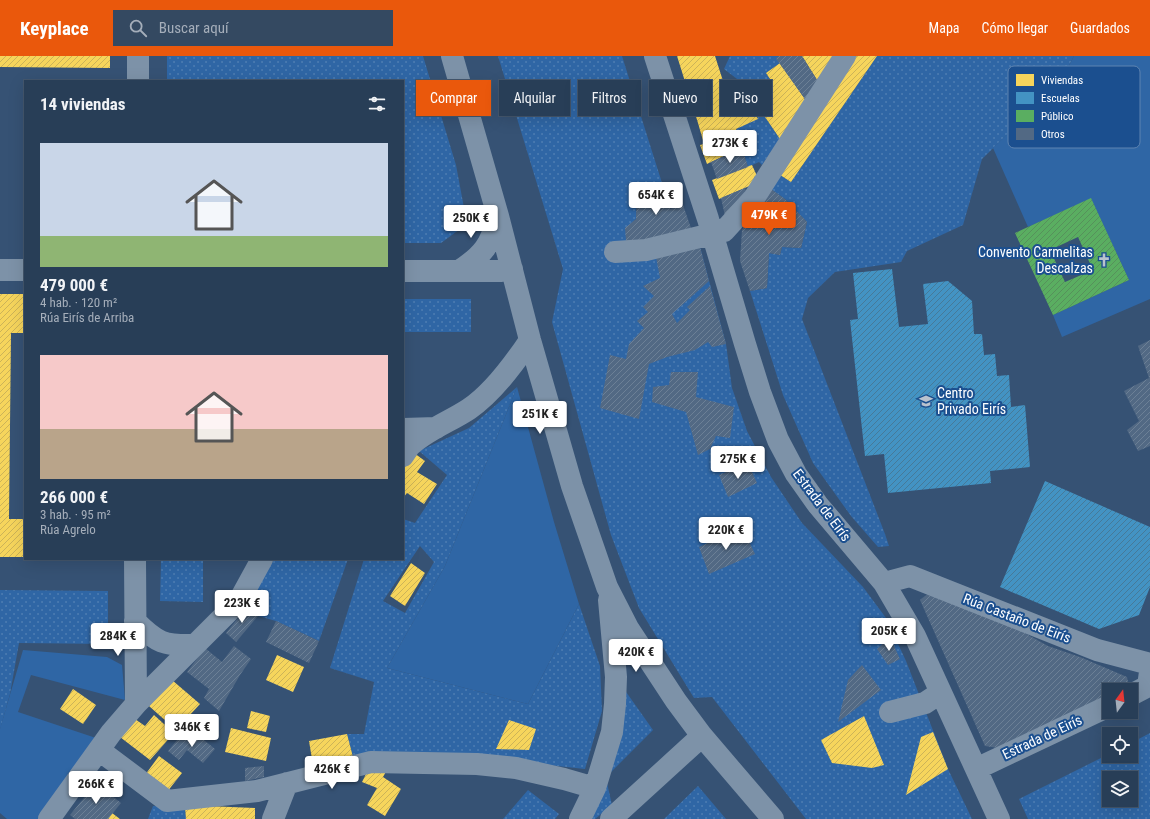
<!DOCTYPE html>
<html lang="es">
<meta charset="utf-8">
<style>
body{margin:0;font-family:"Roboto Condensed",sans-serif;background:#344961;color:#f1f3f6;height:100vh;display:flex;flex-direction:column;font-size:15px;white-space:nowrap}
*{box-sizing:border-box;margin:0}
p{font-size:13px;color:#a5aeba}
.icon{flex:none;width:22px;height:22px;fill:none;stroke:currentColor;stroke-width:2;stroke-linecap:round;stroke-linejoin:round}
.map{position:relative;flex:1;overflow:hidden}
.side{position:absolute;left:24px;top:24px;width:380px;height:480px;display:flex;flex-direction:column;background:#283e57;border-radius:0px;box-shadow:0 4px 16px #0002,0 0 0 1px #44576d}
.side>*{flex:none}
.hud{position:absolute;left:416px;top:24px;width:380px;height:36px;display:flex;gap:8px}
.needle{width:26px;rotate:15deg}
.controls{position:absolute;left:1102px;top:627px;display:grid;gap:8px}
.controls a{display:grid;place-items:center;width:36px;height:36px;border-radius:0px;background:#283e57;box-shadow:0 4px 16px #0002,0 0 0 1px #44576d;font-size:20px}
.price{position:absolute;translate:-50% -34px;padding:0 9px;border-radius:4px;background:#fff;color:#222;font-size:13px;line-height:26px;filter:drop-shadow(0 1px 2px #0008)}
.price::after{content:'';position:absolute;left:50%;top:24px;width:12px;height:9px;margin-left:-6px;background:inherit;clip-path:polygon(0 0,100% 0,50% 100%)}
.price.current{background:#ea580c;color:#fff}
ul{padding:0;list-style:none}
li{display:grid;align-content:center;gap:8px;height:212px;padding:0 16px}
li span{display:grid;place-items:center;height:124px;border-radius:0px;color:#555}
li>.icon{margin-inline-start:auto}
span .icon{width:72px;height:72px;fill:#fffc;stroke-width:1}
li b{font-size:17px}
h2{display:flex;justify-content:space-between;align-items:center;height:48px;padding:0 16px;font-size:17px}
.pill{padding:0 14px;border-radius:0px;background:#283e57;box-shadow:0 4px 16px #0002,0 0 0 1px #44576d;font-size:14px;line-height:36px}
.pill.current{background:#ea580c;color:#fff}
header{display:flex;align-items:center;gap:24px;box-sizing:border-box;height:56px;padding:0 20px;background:#ea580c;color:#fff}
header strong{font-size:19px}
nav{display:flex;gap:22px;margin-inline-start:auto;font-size:14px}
.search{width:280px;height:36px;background:#344961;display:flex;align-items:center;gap:10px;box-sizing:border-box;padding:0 14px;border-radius:0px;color:#a5aeba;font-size:15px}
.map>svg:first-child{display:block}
.grass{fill:url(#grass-dots);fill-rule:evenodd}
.green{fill:#2f66a5}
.homes{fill:url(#homes-hatch)}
.schools{fill:url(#schools-hatch)}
.public{fill:url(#public-hatch);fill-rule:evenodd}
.building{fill:url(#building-hatch)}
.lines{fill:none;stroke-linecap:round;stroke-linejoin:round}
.minor{stroke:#7d92a8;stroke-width:22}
.labels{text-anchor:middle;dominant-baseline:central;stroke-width:4;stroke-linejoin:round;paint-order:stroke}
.poi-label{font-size:14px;fill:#fff;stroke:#1b4f8f;text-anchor:end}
.street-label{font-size:14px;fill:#fff;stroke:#1b4f8f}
.key{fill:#1b4f8f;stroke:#5f84b1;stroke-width:1}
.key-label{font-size:11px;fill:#fff}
</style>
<header>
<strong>Keyplace</strong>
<div class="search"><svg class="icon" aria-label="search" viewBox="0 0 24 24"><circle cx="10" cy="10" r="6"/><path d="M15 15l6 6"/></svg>Buscar aquí</div>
<nav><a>Mapa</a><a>Cómo llegar</a><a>Guardados</a></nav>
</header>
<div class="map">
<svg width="1150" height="763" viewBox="0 0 1150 763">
<defs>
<pattern id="grass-dots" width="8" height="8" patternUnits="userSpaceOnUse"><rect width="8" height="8" fill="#2f66a5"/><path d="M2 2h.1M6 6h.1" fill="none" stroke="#4e7db2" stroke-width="1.8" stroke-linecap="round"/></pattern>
<pattern id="homes-hatch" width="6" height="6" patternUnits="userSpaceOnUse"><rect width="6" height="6" fill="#f6d55c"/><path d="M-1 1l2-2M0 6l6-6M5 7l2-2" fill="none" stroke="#ccb358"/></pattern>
<pattern id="schools-hatch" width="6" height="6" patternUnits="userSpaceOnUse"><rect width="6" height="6" fill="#4393c3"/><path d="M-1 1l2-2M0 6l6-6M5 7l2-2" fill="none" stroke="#467a99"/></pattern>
<pattern id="public-hatch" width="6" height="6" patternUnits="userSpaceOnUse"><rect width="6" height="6" fill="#5aae61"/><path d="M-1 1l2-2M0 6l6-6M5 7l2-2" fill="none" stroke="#56915b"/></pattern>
<pattern id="building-hatch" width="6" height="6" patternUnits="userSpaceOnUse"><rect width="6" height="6" fill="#526984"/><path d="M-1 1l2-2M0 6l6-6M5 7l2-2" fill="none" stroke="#6c8096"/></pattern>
</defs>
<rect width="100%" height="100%" fill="#365274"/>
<!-- grass -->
<path class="grass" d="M167,0h256l33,109 11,59 -26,19h-38v-162h-236z
M498,0h124l40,127 -25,7 -1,29 -10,9v13l73,2 27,101 6,44 15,43 24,46 31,46 61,64 23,31 20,43 42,108 24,50h-166l-94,-122 -18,1 -55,-90 -28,-73 -59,-213 11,-53z
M730,0h49l1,7 -14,10 4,6 -16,13 13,19 -4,3 17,25 -18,26 -3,-3 -11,5 -6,-19 1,-1 -7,-18 22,-11 -13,-20 3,-2 -7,-14 -17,-13z
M877,0h197l-14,27 -78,76 -19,66 -56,26 -6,11 -66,10 -27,26 -6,21 83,215 4,12 -11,1 -27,-31 -38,-53 -30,-68 -33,-104 17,-3 2,-35 11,2 2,-8 19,1 6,-26 -22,-23 -17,-12 9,-14 14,9z
M403,243h68v33h-68z
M517,331l-72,179 -58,102 141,36 51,-100 21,62 2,45 -17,58 -93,-10 -139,-2 -6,-23h17l10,-52 -44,-14 34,-109h39v-40l12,4 32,-48 -28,-24 50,-23zM420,490l14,16 -29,51 -22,-12z
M161,503h42v43l-43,-1z
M274,503h74l-29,82 -43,-20 -18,-5 -11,-9z
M0,534l108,1v53l-89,-1 -9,51 -10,36z
M623,582l16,25 -17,2z
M624,633l29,41 -43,43z
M1150,677v86h-122l-9,-20 90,-45v2h22v-13zM1109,722h22v22h-22z
M607,727l5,22 -17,14h-4z
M698,730l28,33h-62z
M528,734l31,24 -4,5h-52z
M153,750l32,1 1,12h-38z"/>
<!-- green -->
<path class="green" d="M1074,0h76v243l-88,38 -9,-22 76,-35 -38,-81 -63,28 -35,-79 67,-65z
M517,331l37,135 25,82 -51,100 -141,-36 58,-102z
M23,594l84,7 15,8 3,35 -94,-25 -13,37 81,27 -58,80h-34l-7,-6v-84z"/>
<!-- homes -->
<path class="homes" d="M0,0h110v12l-110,-1z
M677,0h38l16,50 14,-8 13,21 -22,10 7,18 -36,17 -7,-19 4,-1 -6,-21z
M802,0h36l-21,24z
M857,0h20l-86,126 -14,-9 77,-115z
M780,7l27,39 -27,37 -17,-25 4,-3 -13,-19 16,-13 -4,-6z
M752,109l5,11 -3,1 1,3 -1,4 -35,15 -7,-19z
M0,238h25v39h-14l-2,186h16v38h-25z
M414,397l11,8 -8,11 20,12 -13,20 -17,-11 -4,5v-30z
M411,507l14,10 -20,33 -15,-10z
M277,599l27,12 -11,25 -27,-12z
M172,624l28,24 -24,26 -27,-24z
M73,633l23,16 -13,19 -23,-15z
M251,655l19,5 -4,16 -19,-4z
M154,659l20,18 -24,27 -30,-23 15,-18 10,7z
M864,660l20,49 -12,3 -40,-5 -11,-23z
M509,664l27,9 -7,21 -33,-1z
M231,672l40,10 -5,23 -41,-9z
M933,676l15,37 -42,26 15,-58z
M347,678l6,23 -40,8 -4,-24z
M159,700l23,17 -15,19 -22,-17z
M388,712l-5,9 18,12 -16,27 -18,-11 10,-17 -15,-6 6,-12z
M207,750l48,2v11h-69l-1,-12z
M112,757l8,6h-12z"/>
<!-- schools -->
<path class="schools" d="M892,213l7,58 29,-3 -5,-40 25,-3 24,20 2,33h8l2,21 11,-1 2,22 12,-1 2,32 14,-2 5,62 -40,4 1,12 -103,10 -4,-39 -19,2 -15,-136 8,-1 -5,-46z
M1045,425l105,46v60l-11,28 -40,14 -99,-42z"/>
<!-- public -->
<path class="public" d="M1091,142l38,82 -76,35 -38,-82zM1078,181l15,33 -28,12 -15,-32z"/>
<!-- building -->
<path class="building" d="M779,0h23l17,27 -12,19 -30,-42 -1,-2z
M742,92l6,19 -31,12 -6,-17z
M662,127l8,26 13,-4 8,23 -44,13h-21l-1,-13 11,-9 1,-29z
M768,131l17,12 22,23 -6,26 -19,-1 -2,8 -11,-2 -2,35 -17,3 -10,-30 2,-31 9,-18z
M745,132l2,6 -22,22 -4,-18z
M699,187l10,38 -37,33 5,9 13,-13 -3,-3 23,-21 16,58 -14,3 -4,-5 -13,8 -28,7 -18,7 -10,55 -39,-11 10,-53 16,4 3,-15 15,-16 -7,-7 11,-9 -5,-5 11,-11 -11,-10 17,-8 -4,-21z
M1150,284v106l-12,5 -11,-21 12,-9 -15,-30 25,-13 -11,-32z
M671,316h27l-2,25 38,10 -4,31 -14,-2 -6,13 -12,6 -12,-43 -34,-10 1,-15 16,-2z
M748,407l9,20 -29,14 -9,-22z
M742,471l13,27 -46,20 -10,-27z
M930,536l82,34 36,20 32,11 47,20 2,10 -7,3h-13v6l-111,52 -13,-2 -65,-146z
M247,551l11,9 -22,26 -10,-9z
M276,565l43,20 -10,22 -43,-21z
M890,581l10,22 -12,6 -11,-16z
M234,590l17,13 -11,16 -21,36 -15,-13 5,-9 -22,-17 18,-24 17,14z
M862,609l19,25 -43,32 10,-42z
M182,678l11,9 6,-7 16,13 -12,14 -16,-13 -8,10 -11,-9z
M264,710v11l-19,4v-13z
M96,727l25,20 -13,16h-33l-5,-4z"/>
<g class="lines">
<!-- minor -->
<path class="minor" d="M452,0l46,160 32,124 42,146 35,101 21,41 48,73 26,35 71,83
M655,0l53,163 37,125 15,48 18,48 18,34 22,31 66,78 31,53 84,183
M138,25v-25
M615,196l31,-2 78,-19 30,-33 91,-142
M0,214h25
M403,215h98l11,-2
M459,215c24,-16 32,-26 39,-55
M403,373l33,-1
M403,400c3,-4 5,-9 9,-12 17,-15 39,-23 57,-35 24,-16 45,-45 61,-69
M135,503l1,145
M884,527l26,-7 187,74 53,14
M135,565c22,22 29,25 60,24
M1131,639l17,-9 2,-14
M890,656l35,-9 15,-10
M99,694l68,51 90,-10 114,-29 106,2 39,4 48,11 31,9
M976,713l133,-63
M49,763l62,-86 25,-29 103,-103 23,-42
M273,763l14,-36
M580,763l15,-31 17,-56 3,-28 1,-27 -7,-77
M611,763l91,-83"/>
</g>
<!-- icons -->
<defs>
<g id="church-bare" transform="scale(1.08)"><path d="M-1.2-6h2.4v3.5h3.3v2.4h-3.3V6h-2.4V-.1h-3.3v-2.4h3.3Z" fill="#b9c2ce" stroke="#1b4f8f" stroke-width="2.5" paint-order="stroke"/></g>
<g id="school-bare" transform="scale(1.08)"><path d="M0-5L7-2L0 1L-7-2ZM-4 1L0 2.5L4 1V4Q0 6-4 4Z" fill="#b9c2ce" stroke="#1b4f8f" stroke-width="2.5" paint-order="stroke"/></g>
</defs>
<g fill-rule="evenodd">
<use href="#church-bare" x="1104" y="204"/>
<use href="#school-bare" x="926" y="345"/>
</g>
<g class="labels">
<!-- poi labels -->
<g class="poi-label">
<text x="1093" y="196">Convento Carmelitas<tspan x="1093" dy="16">Descalzas</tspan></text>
<text x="937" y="337" text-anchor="start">Centro<tspan x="937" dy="16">Privado Eirís</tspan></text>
</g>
<!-- street labels -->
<g class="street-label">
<text transform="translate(822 449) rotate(53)">Estrada de Eirís</text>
<text transform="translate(1017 562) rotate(21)">Rúa Castaño de Eirís</text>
<text transform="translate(1042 681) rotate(-25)">Estrada de Eirís</text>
</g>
</g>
<!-- legend -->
<rect x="1008" y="10" width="132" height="82" rx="6" class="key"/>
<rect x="1016" y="18" width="18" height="12" fill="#f6d55c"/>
<rect x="1016" y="36" width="18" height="12" fill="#4393c3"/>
<rect x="1016" y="54" width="18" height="12" fill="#5aae61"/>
<rect x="1016" y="72" width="18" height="12" fill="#526984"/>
<g class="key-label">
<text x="1041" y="28">Viviendas</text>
<text x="1041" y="46">Escuelas</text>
<text x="1041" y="64">Público</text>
<text x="1041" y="82">Otros</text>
</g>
</svg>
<div class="controls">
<a><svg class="needle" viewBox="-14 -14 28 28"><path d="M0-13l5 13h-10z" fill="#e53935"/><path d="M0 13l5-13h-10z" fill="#a5aeba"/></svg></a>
<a><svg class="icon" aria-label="locate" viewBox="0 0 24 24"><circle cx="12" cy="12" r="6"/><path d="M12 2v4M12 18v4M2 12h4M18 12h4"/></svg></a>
<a><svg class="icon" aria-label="layers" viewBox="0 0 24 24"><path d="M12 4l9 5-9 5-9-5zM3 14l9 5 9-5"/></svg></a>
</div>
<b class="price" style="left:730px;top:108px">273K €</b>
<b class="price" style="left:656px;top:160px">654K €</b>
<b class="price current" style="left:769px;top:180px">479K €</b>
<b class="price" style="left:471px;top:183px">250K €</b>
<b class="price" style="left:540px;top:379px">251K €</b>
<b class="price" style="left:738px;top:424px">275K €</b>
<b class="price" style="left:726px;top:495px">220K €</b>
<b class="price" style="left:242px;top:568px">223K €</b>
<b class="price" style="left:889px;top:596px">205K €</b>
<b class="price" style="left:118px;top:601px">284K €</b>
<b class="price" style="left:636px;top:617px">420K €</b>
<b class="price" style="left:192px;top:692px">346K €</b>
<b class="price" style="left:332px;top:734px">426K €</b>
<b class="price" style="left:96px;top:749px">266K €</b>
<div class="hud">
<a class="pill current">Comprar</a>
<a class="pill">Alquilar</a>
<a class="pill">Filtros</a>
<a class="pill">Nuevo</a>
<a class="pill">Piso</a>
</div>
<section class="side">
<h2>14 viviendas<svg class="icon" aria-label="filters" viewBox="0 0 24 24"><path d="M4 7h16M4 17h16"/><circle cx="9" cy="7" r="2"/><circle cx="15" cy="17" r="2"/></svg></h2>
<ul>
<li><span style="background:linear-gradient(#c9d6e8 75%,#8fb573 0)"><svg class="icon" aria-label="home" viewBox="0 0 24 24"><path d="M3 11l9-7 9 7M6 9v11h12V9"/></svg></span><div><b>479 000 €</b><p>4 hab. · 120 m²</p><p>Rúa Eirís de Arriba</p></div></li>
<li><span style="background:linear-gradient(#f6c9c9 60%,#b9a48a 0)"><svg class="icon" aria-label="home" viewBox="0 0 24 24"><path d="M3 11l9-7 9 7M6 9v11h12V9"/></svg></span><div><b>266 000 €</b><p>3 hab. · 95 m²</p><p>Rúa Agrelo</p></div></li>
</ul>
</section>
</div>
